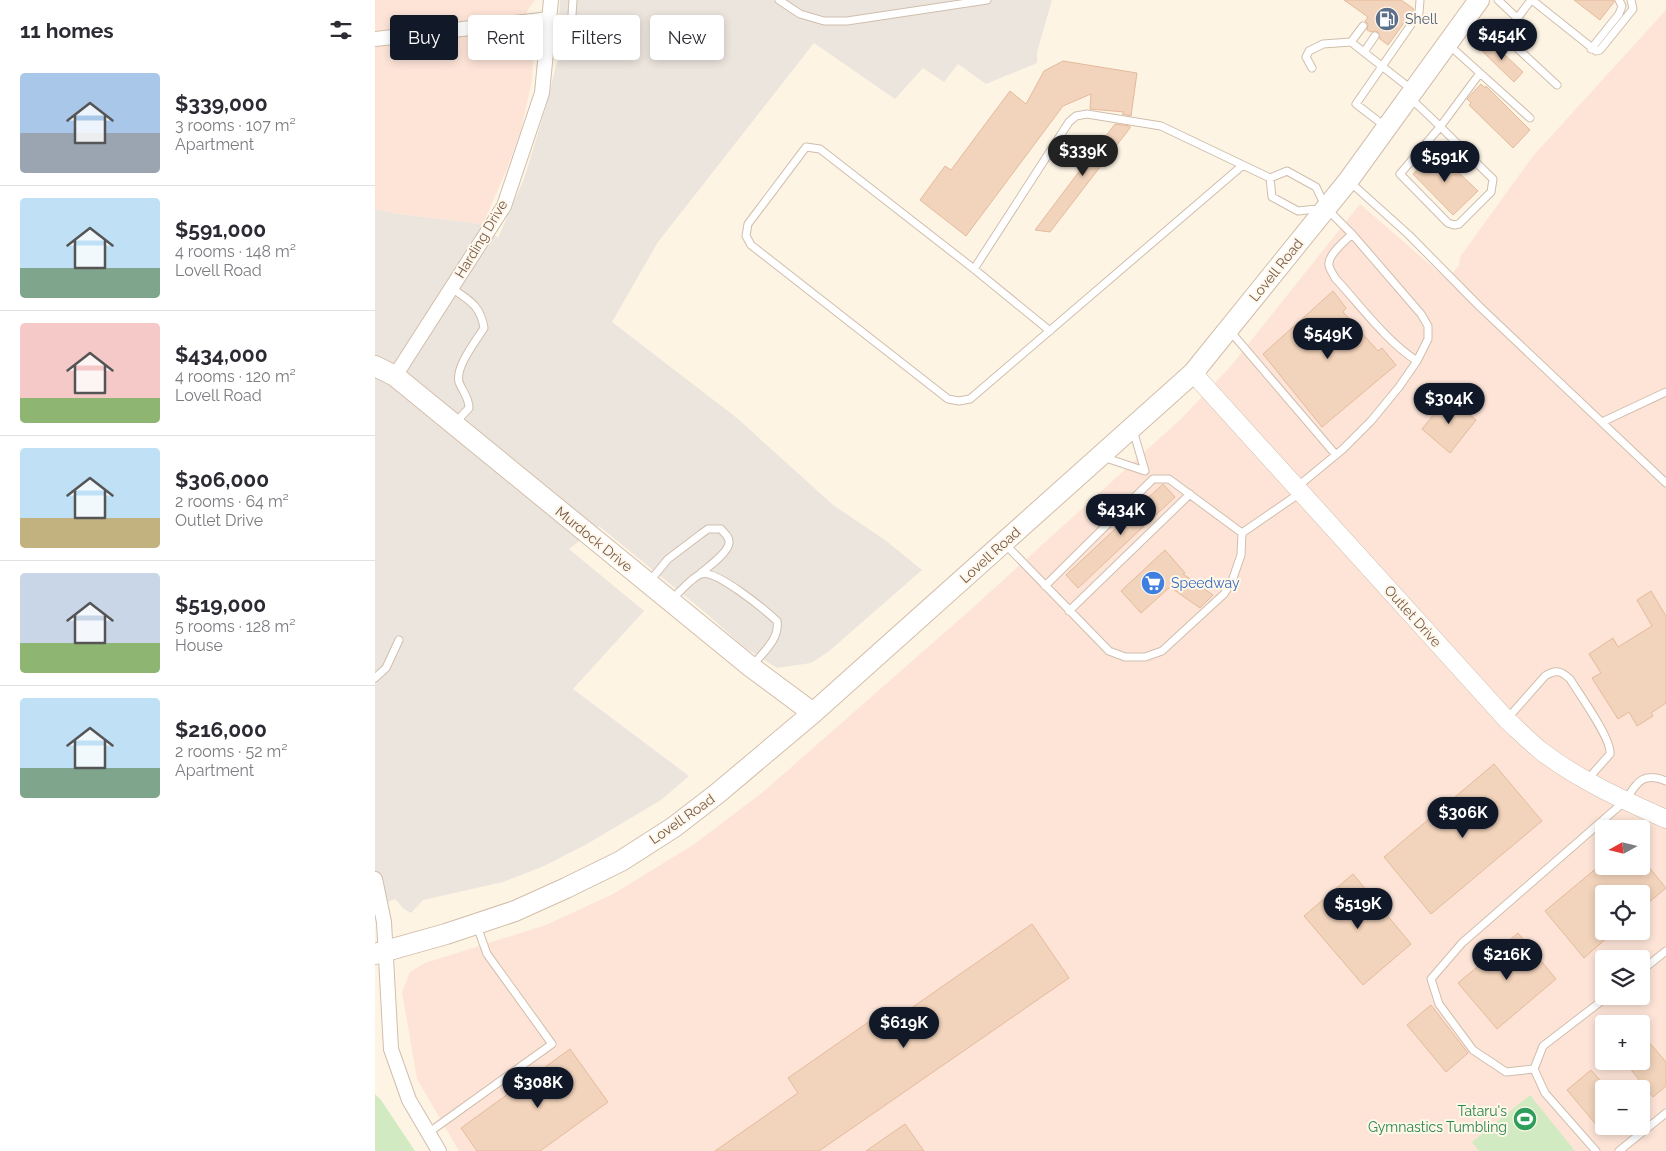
<!DOCTYPE html>
<meta charset="utf-8">
<style>
body{margin:0;font-family:Raleway,sans-serif;background:#f7f7f7;color:#2b2b33;height:100vh;display:flex;flex-direction:column;font-size:19px;white-space:nowrap}
*{box-sizing:border-box;margin:0}
p{font-size:16px;color:#7c7c81}
.icon{flex:none;width:28px;height:28px;fill:none;stroke:currentColor;stroke-width:2;stroke-linecap:round;stroke-linejoin:round}
.map{position:relative;flex:1;overflow:hidden}
.sheet{display:flex;flex-direction:column;background:#fff;width:375px}
.sheet>*{flex:none}
.guide{position:absolute;left:15px;top:15px;width:475px;height:45px;display:flex;gap:10px}
.needle{width:32px;rotate:262deg}
.buttons{position:absolute;left:1220px;top:820px;display:grid;gap:10px}
.buttons a{display:grid;place-items:center;width:55px;height:55px;border-radius:5px;background:#fff;box-shadow:0 2px 8px #0003;font-size:25px}
.price{position:absolute;translate:-50% -42px;padding:0 11px;border-radius:18px;background:#111827;color:#fff;font-size:16px;line-height:32px;filter:drop-shadow(0 1px 2px #0008)}
.price::after{content:'';position:absolute;left:50%;top:30px;width:15px;height:11px;margin-left:-8px;background:inherit;clip-path:polygon(0 0,100% 0,50% 100%)}
.price.current{background:#222;color:#fff}
ul{padding:0;list-style:none}
li{display:flex;align-items:center;gap:15px;height:125px;padding:0 20px}
li+li{border-top:1px solid #e1e1e2}
li span{display:grid;place-items:center;flex:none;width:140px;height:100px;border-radius:5px;color:#555}
li>.icon{margin-inline-start:auto}
span .icon{width:60px;height:60px;fill:#fffc;stroke-width:1}
li b{font-size:21px}
h2{display:flex;justify-content:space-between;align-items:center;height:60px;padding:0 20px;font-size:21px}
.pill{padding:0 18px;border-radius:5px;background:#fff;box-shadow:0 2px 8px #0003;font-size:18px;line-height:45px}
.pill.current{background:#111827;color:#fff}
main{display:flex;flex:1;min-height:0}
.map>svg:first-child{display:block}
.commercial{fill:#fde4d7;fill-rule:evenodd}
.industrial{fill:#ece5de}
.green{fill:#d1eac2}
.building{fill:#f2d3bb;stroke:#e5ba9b}
.lines{fill:none;stroke-linecap:round;stroke-linejoin:round}
.service-casing{stroke:#d0bead;stroke-width:9}
.minor-casing{stroke:#d0bead;stroke-width:16}
.tertiary-casing{stroke:#d0bead;stroke-width:19}
.secondary-casing{stroke:#d3beaa;stroke-width:22}
.service{stroke:#fff;stroke-width:7}
.minor{stroke:#fff;stroke-width:14}
.tertiary{stroke:#fff;stroke-width:18}
.secondary{stroke:#fff;stroke-width:20}
.labels{text-anchor:middle;dominant-baseline:central;stroke-width:4;stroke-linejoin:round;paint-order:stroke}
.service-label{font-size:14px;fill:#4e5e75;stroke:#fff7ea;text-anchor:start}
.street-label{font-size:14px;fill:#755a49;stroke:#fff7ea}
.shop-label{font-size:14px;fill:#366cbe;stroke:#fff7ea;text-anchor:start}
.leisure-label{font-size:14px;fill:#27864d;stroke:#fff7ea;text-anchor:end}
</style>
<main>
<section class="sheet">
<h2>11 homes<svg class="icon" aria-label="filters" viewBox="0 0 24 24"><path d="M4 7h16M4 17h16"/><circle cx="9" cy="7" r="2"/><circle cx="15" cy="17" r="2"/></svg></h2>
<ul>
<li><span style="background:linear-gradient(#a9c7e8 60%,#9aa5b1 0)"><svg class="icon" aria-label="home" viewBox="0 0 24 24"><path d="M3 11l9-7 9 7M6 9v11h12V9"/></svg></span><div><b>$339,000</b><p>3 rooms · 107 m²</p><p>Apartment</p></div></li>
<li><span style="background:linear-gradient(#bfe0f5 70%,#7fa58c 0)"><svg class="icon" aria-label="home" viewBox="0 0 24 24"><path d="M3 11l9-7 9 7M6 9v11h12V9"/></svg></span><div><b>$591,000</b><p>4 rooms · 148 m²</p><p>Lovell Road</p></div></li>
<li><span style="background:linear-gradient(#f6c9c9 75%,#8fb573 0)"><svg class="icon" aria-label="home" viewBox="0 0 24 24"><path d="M3 11l9-7 9 7M6 9v11h12V9"/></svg></span><div><b>$434,000</b><p>4 rooms · 120 m²</p><p>Lovell Road</p></div></li>
<li><span style="background:linear-gradient(#bfe0f5 70%,#c2b280 0)"><svg class="icon" aria-label="home" viewBox="0 0 24 24"><path d="M3 11l9-7 9 7M6 9v11h12V9"/></svg></span><div><b>$306,000</b><p>2 rooms · 64 m²</p><p>Outlet Drive</p></div></li>
<li><span style="background:linear-gradient(#c9d6e8 70%,#8fb573 0)"><svg class="icon" aria-label="home" viewBox="0 0 24 24"><path d="M3 11l9-7 9 7M6 9v11h12V9"/></svg></span><div><b>$519,000</b><p>5 rooms · 128 m²</p><p>House</p></div></li>
<li><span style="background:linear-gradient(#bfe0f5 70%,#7fa58c 0)"><svg class="icon" aria-label="home" viewBox="0 0 24 24"><path d="M3 11l9-7 9 7M6 9v11h12V9"/></svg></span><div><b>$216,000</b><p>2 rooms · 52 m²</p><p>Apartment</p></div></li>
</ul>
</section>
<div class="map">
<svg width="1291" height="1151" viewBox="0 0 1291 1151">
<rect width="100%" height="100%" fill="#fdf4e4"/>
<!-- commercial -->
<path class="commercial" d="M0,0h160l-8,11 -5,36 6,5 5,8 -1,20 -11,50 -15,41 -23,53 -86,-10 -22,-5z
M1291,10v1141h-1207l-42,-72 -15,-87 8,-20 15,-9 121,-38 67,-31 80,-49 70,-53 205,-180 214,-194 48,-51 130,-163 88,76 11,-15 1,-8 73,-101zM1229,829h37v37h-37zM1229,894h37v37h-37zM1229,959h37v37h-37zM1229,1024h37v37h-37zM1229,1089h37v37h-37z"/>
<!-- industrial -->
<path class="industrial" d="M185,0h492l-15,52v11l-51,21 -28,-20 -14,18 -21,-14 -28,31 -81,-56 -156,199 -46,80 125,96 96,87 52,35 37,30 -94,82 -17,11 -34,5 -33,-21 -37,-33 -108,-88 -30,23 75,62 -71,78 116,87 -28,24 -74,44 -43,22 -41,16 -80,18 -12,13 -7,-4 -9,-10 -20,8v-698l22,5 86,10 15,14 26,-59 21,-69 12,-48z"/>
<!-- green -->
<path class="green" d="M0,1094l6,6 34,51h-40z
M1155,1095l45,56h-96l-7,-9z"/>
<!-- building -->
<path class="building" d="M969,0h57l13,9 -26,36 -8,-6 -2,-7 -3,-1 -4,1 -4,-2 1,-6 -3,-3 3,-4z
M1199,0h40v2l-14,18z
M1114,40l34,32 -9,10 -34,-33z
M688,61l74,12 -6,43 -9,-2 2,-2 -34,-3 1,-15 -28,12 -97,130 -46,-36 25,-34 6,4 59,-79 16,13 18,-33z
M1106,84l4,4 1,-2 44,44 -17,18 -44,-43 2,-2 -4,-4z
M740,124l15,2v2l-80,104 -15,-2z
M1061,151l42,40 -25,24 -40,-41z
M958,291l13,17 -3,4 35,39 4,-3 14,17 -74,62 -59,-73z
M1073,397l28,23 -26,33 -28,-24z
M788,484l12,13 -97,91 -12,-13z
M790,550l20,23 -2,1 30,21 -13,13 -30,-21 -29,26 -20,-22z
M1276,591l15,25v87l-15,10 2,3 -16,10 -8,-14 -11,7 -26,-41 9,-5 -12,-19 24,-16 5,9 34,-21 -15,-26z
M1119,764l48,57 -111,93 -47,-57z
M1224,866h49l18,22 -25,21v-15h-37v38l4,5 -24,21 -39,-47z
M978,874l58,70 -48,41 -59,-69z
M657,924l37,54 -250,173h-104l83,-58 -10,-15 92,-64 7,11z
M1143,933l38,46 -59,50 -39,-46z
M1056,1005l37,48 -22,19 -39,-47z
M1266,1033l25,29v24l-13,11 -29,-36h17z
M195,1049l38,53 -68,49h-63l-16,-23z
M1216,1070l13,15v49l-37,-44z
M530,1124l19,27h-58z"/>
<g class="lines">
<!-- service casing -->
<g class="service-casing">
<path id="service" d="M404,0l21,14 24,7h23l140,-21
M1123,0l19,18
M1156,0l-27,36 53,49
M1157,0l64,51 4,-1 33,-41 -2,-9
M173,37l14,-1 9,-6 2,-30
M976,42l12,-16
M1074,45l31,28
M1216,49l28,-35 3,-8 -3,-6
M989,52l11,-16
M937,68l-6,-11 3,-6 14,-7 28,-2 60,47
M1036,99c28,25 55,54 82,80l-2,13 -32,32 -5,1 -6,-2 -48,-49 40,-47 40,-54 50,45
M1011,127l-30,-23 63,-91 1,-13
M868,165l-273,234 -11,2 -11,-2 -197,-154 -5,-9 2,-12 58,-77 14,2 154,120 95,-147 7,-6 11,-2 74,12 109,52
M912,171l29,16 10,21 -28,3 -26,-14 -2,-19z
M975,182l59,53 70,71 187,177
M977,234c-6,6 -23,20 -23,29 -1,5 4,10 6,15 25,27 51,63 82,83
M599,269l76,62
M77,288c17,13 28,16 32,40 -8,13 -29,39 -25,54 3,9 10,15 10,26l-13,14
M855,331l106,124
M1227,422l64,-30
M728,457l42,14 -12,-41
M922,487l46,-38 28,-28 28,-34 18,-26 11,-22v-13l-7,-12 -69,-80 -24,-24
M630,544l104,107 16,6h20l17,-6 62,-57 8,-13 9,-26 1,-22 58,-40
M274,582l19,-23 33,-25 7,-5h13c3,4 9,8 8,14 -1,10 -21,24 -28,30
M670,586l108,-107h16l73,54
M296,600c8,-7 21,-23 30,-26 15,-5 64,36 76,47 3,18 -14,31 -24,44
M694,611l121,-117
M0,678l11,-10 13,-28
M1132,719l38,-43c11,-7 16,-5 25,3 9,15 42,60 40,75l-23,26
M1266,971l25,-20
M1159,1069l-28,3 -33,-22 -34,-46 -8,-25 31,-36 163,-142c12,-18 17,-30 41,-20
M53,1133l124,-89 -65,-90 -10,-28
M1221,1151l-51,-58 -11,-24 9,-23 65,-50
M1244,1151l47,-38"/>
</g>
<!-- minor casing -->
<g class="minor-casing">
<path id="minor" d="M0,39l174,-20
M20,376l109,-170 38,-113 9,-93
M0,879l9,43 7,127 18,51 30,51"/>
</g>
<!-- tertiary casing -->
<g class="tertiary-casing">
<path id="tertiary" d="M818,373l314,347c11,10 22,21 34,31 38,29 82,49 125,68"/>
</g>
<!-- secondary casing -->
<g class="secondary-casing">
<path id="secondary" d="M0,366l20,10 356,291 62,46
M0,954l71,-20 69,-23 51,-23 55,-27 53,-34 44,-34 95,-80 380,-340 155,-192 131,-181"/>
</g>
<!-- service -->
<use href="#service" class="service"/>
<!-- minor -->
<use href="#minor" class="minor"/>
<!-- tertiary -->
<use href="#tertiary" class="tertiary"/>
<!-- secondary -->
<use href="#secondary" class="secondary"/>
</g>
<!-- icons -->
<defs>
<g id="fuel-disc" transform="scale(1.25)"><circle r="9.5" fill="#5c6f8a" stroke="#fff7ea"/><path d="M-5.5-6h7V0h2V4h1.3V-2.5L3-4.5l.8-.8L6-3V5H2.5V1h-1V6h-7ZM-4.2-4.7v3.2H.2V-4.7Z" fill="#fff"/></g>
<g id="supermarket-disc" transform="scale(1.25)"><circle r="9.5" fill="#3f7fe0" stroke="#fff7ea"/><path d="M-6-5.5h2.5l.6 2H6L4.5 2H-2.5L-4.4-4H-6ZM-1.5 3.2a1.3 1.3 0 1 0 .1 0ZM3 3.2a1.3 1.3 0 1 0 .1 0Z" fill="#fff"/></g>
<g id="stadium-disc" transform="scale(1.25)"><circle r="9.5" fill="#2e9e5b" stroke="#fff7ea"/><path d="M0-5a6.5 5 0 1 0 0 10a6.5 5 0 1 0 0-10ZM-3.5-1.8h7v3.6h-7Z" fill="#fff"/></g>
</defs>
<g fill-rule="evenodd">
<use href="#fuel-disc" x="1012" y="19"/>
<use href="#supermarket-disc" x="778" y="583"/>
<use href="#stadium-disc" x="1150" y="1119"/>
</g>
<g class="labels">
<!-- service labels -->
<g class="service-label">
<text x="1030" y="19">Shell</text>
</g>
<!-- street labels -->
<g class="street-label">
<text transform="translate(106 239) rotate(-59)">Harding Drive</text>
<text transform="translate(901 270) rotate(-51)">Lovell Road</text>
<text transform="translate(219 539) rotate(39)">Murdock Drive</text>
<text transform="translate(615 555) rotate(-42)">Lovell Road</text>
<text transform="translate(1038 616) rotate(48)">Outlet Drive</text>
<text transform="translate(307 819) rotate(-35)">Lovell Road</text>
</g>
<!-- shop labels -->
<g class="shop-label">
<text x="796" y="583">Speedway</text>
</g>
<!-- leisure labels -->
<g class="leisure-label">
<text x="1132" y="1111">Tataru's<tspan x="1132" dy="16">Gymnastics Tumbling</tspan></text>
</g>
</g>
</svg>
<div class="buttons">
<a><svg class="needle" viewBox="-14 -14 28 28"><path d="M0-13l5 13h-10z" fill="#e53935"/><path d="M0 13l5-13h-10z" fill="#7c7c81"/></svg></a>
<a><svg class="icon" aria-label="locate" viewBox="0 0 24 24"><circle cx="12" cy="12" r="6"/><path d="M12 2v4M12 18v4M2 12h4M18 12h4"/></svg></a>
<a><svg class="icon" aria-label="layers" viewBox="0 0 24 24"><path d="M12 4l9 5-9 5-9-5zM3 14l9 5 9-5"/></svg></a>
<a>+</a>
<a>−</a>
</div>
<b class="price" style="left:1127px;top:61px">$454K</b>
<b class="price current" style="left:708px;top:177px">$339K</b>
<b class="price" style="left:1070px;top:183px">$591K</b>
<b class="price" style="left:953px;top:360px">$549K</b>
<b class="price" style="left:1074px;top:425px">$304K</b>
<b class="price" style="left:746px;top:536px">$434K</b>
<b class="price" style="left:1088px;top:839px">$306K</b>
<b class="price" style="left:983px;top:930px">$519K</b>
<b class="price" style="left:1132px;top:981px">$216K</b>
<b class="price" style="left:529px;top:1049px">$619K</b>
<b class="price" style="left:163px;top:1109px">$308K</b>
<div class="guide">
<a class="pill current">Buy</a>
<a class="pill">Rent</a>
<a class="pill">Filters</a>
<a class="pill">New</a>
</div>
</div>
</main>
